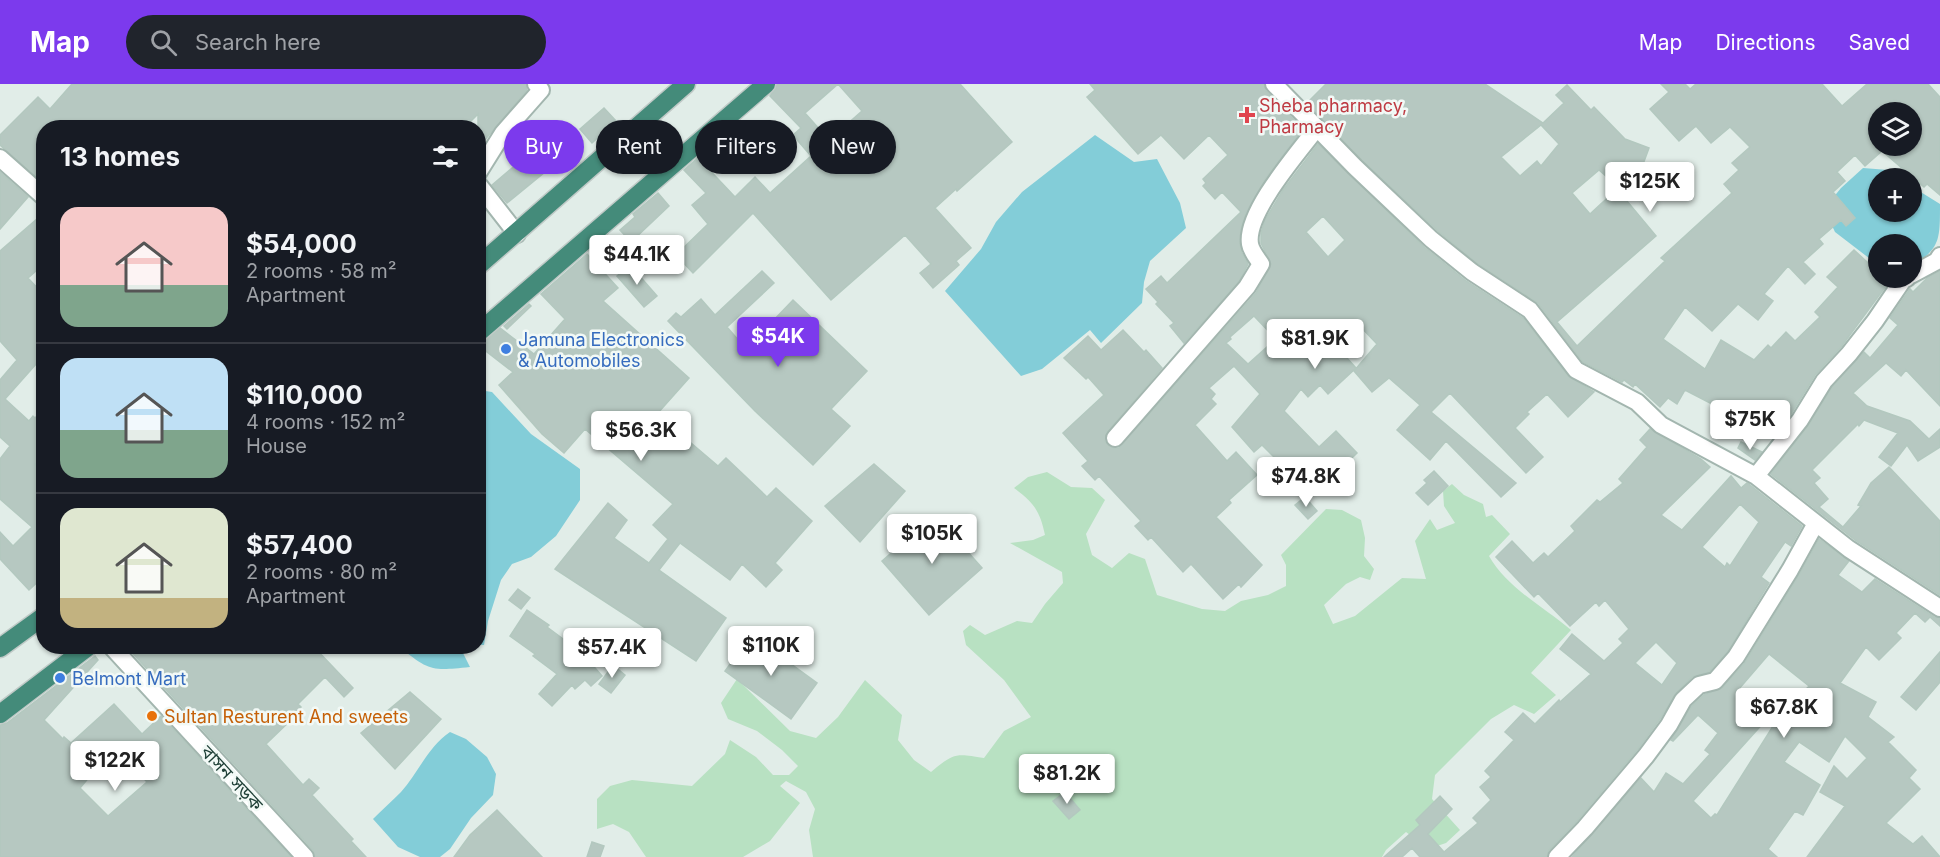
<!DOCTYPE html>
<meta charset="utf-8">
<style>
body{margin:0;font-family:Inter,"Noto Sans Bengali",sans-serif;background:#20242c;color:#f1f3f6;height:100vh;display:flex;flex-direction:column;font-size:22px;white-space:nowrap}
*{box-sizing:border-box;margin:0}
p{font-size:20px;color:#9ea1a6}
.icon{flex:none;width:33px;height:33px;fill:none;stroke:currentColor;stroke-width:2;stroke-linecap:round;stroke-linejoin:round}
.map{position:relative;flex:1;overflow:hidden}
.drawer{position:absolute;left:36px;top:36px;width:450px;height:534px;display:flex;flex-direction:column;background:#171b24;border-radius:24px;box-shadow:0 2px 4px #0004}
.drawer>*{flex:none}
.hud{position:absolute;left:504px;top:36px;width:570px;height:54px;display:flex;gap:12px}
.fabs{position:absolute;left:1868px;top:18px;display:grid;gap:12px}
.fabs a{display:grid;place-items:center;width:54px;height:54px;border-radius:50%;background:#171b24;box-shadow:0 2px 4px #0004;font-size:30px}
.price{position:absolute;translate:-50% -51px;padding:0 14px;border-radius:6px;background:#fff;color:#222;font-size:20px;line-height:39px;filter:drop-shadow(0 2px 3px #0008)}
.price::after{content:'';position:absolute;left:50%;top:36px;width:18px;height:14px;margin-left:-9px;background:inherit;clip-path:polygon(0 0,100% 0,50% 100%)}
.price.active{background:#7c3aed;color:#fff}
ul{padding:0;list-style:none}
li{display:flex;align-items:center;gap:18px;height:150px;padding:0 24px}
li+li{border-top:2px solid #363941}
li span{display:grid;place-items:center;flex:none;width:168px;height:120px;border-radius:18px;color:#555}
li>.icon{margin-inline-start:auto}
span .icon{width:72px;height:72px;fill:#fffc;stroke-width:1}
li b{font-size:26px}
h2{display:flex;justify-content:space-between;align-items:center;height:72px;padding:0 24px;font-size:26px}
.pill{padding:0 21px;border-radius:27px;background:#171b24;box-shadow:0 2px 4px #0004;font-size:21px;line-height:54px}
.pill.active{background:#7c3aed;color:#fff}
header{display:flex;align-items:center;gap:36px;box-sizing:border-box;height:84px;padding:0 30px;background:#7c3aed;color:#fff}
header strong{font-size:28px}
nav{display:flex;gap:33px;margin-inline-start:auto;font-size:21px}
.search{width:420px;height:54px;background:#20242c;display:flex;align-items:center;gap:15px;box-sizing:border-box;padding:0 21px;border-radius:33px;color:#9ea1a6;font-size:22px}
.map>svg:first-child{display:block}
.green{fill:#b8e1c2}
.water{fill:#83cdd8}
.building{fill:#b6c8c1;stroke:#b3c8bf;stroke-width:1.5;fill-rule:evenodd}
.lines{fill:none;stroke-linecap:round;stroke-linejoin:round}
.minor-casing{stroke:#a3b6af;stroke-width:20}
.trunk-casing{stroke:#c0cac7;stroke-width:21}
.minor{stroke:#fff;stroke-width:16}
.trunk{stroke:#448b7a;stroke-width:18}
.health-dot{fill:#e0444e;stroke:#f2f9f6;stroke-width:2}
.shop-dot{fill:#3f7fe0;stroke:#f2f9f6;stroke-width:2}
.food-dot{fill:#e8710a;stroke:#f2f9f6;stroke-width:2}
.labels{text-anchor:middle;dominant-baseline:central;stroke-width:5;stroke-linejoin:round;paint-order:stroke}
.health-label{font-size:18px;fill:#be3a42;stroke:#f2f9f6;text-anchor:start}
.shop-label{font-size:18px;fill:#366cbe;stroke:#f2f9f6;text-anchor:start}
.food-label{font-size:18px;fill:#c56008;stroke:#f2f9f6;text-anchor:start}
.street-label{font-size:18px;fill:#1f4037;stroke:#f2f9f6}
</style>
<header>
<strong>Map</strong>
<div class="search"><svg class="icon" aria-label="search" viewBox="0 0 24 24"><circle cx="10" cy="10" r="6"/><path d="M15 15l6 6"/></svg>Search here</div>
<nav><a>Map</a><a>Directions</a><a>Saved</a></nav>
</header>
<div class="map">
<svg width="1940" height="773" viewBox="0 0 1940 773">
<rect width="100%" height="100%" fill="#e1ede8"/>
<!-- green -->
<path class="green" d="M1047,388l24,15 21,1 13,12 -19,34 6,21 20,13 17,-15 16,6 12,36 45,14 23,2 16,-10 27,-6 18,-9v-21l-5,-10 45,-46 16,1 19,10 4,18 -1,18 10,13 -4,11 -10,-3 -14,7 -22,21 9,19 22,-8 47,-38 24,1 -11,-38 15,-22 7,11 18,-7 -11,-17 -1,-15 9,-7 12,11 19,9 3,13 6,-2 18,19 -21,22c18,32 55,51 82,74l-40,43 25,22 -22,19 -20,-9 -23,14 -56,56 -3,24 28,31 -14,13 -18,6 -22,-17 -20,18 -4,7h-569l-4,-27 6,-21 -9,-17 -20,-11 -6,5 20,17 -30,38 -27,16h-97l-17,-25 -16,-8 -16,5v-30l13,-13 22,-6 60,6 33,-32 5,-14 26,17 17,18h16l9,-9 -16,-16 -25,-19 -29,-12 -7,-16 16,-24 53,52 26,7 22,-21 27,-37 37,35 -4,25 16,20 17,12c23,-19 24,-19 53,-14l20,-27 27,-14 -27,-37 -38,-35 -3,-14 7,-6 15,10 32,-14 15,2 13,-19 18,-21 -1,-11 -52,-29 23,-3 12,-5c-5,-24 -11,-32 -31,-47l14,-11z"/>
<!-- water -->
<path class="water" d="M1095,51l39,27 23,-3 23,44 6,25 -36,33 -6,21 -2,21 -41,40 -11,-13 -48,39 -21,7 -76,-85 36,-42 15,-27 26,-30z
M1863,84l25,2 12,8h-22v34h33v-26l29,18c0,38 0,43 -29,64v-24h-33v21l-43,-33 -11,-23 17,-21z
M479,306l13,2 39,42 49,35v31l-24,36 -25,21 -19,7 -11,16 -13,41 -4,24h-6z
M399,563h69l-5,6 7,14c-39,4 -40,4 -71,-20z
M450,648l16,7 21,18 9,17 -3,21 -22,23 -21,31 -10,8h-20l-22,-10 -25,-28c9,-9 19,-18 28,-27 17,-19 27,-45 49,-60z"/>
<!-- building -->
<path class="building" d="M72,0h454l1,6 -49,58v-34l-14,14h-420l-2,54 -42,-37v-10l38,-38 12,12z
M777,0h61l-33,29 24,27 33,-29 -24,-27h122l52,58 -55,49 -1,-2 -21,19 36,40 -15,13 3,4 -26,23 -13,-15 11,-9 -26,-29 -74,65 -78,-87 -60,60 -17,-18 32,-31 -16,-19 14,-12 -22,-23 17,-15 4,5 -3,2 33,35 20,-20 15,16 41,-37 -18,-21 8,-7 -31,-32 6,-8z
M1090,0h174l2,7 37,38 -37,49 -20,35 -5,15 -1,16 2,9 6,11 -9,17 -55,62 -14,-17 4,-3 -18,-19 2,-2 -12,-13 15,-13 6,7 74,-71 -19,-20 -7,7 -12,-13 3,-3 -3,-4 25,-24 -19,-20 -25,24 -23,-24 -23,19 -51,-57 8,-7z
M1326,0h159l58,39 21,-20 -8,-8 11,-10 24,25 3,-3 31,32 24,9 -10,27 -15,17 -25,-22 -27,23 18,21 27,-25 39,47 -99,86 20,24 88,-85 -4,-3 71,-65 -8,-9 15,-14 -7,-7 18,-16 -20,-20 -19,16 -15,-17 -17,15 -29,-32 19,-17 -8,-8h24l5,5 6,-5h126l20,22 25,-22h61l12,13v98l-13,-11 -3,3 -42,-36 -17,15 -10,-11 -18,17 8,9 -12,11 22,26 -9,8 -5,-6 -22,19 4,5 -20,18 12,12 -10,10 -17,-18 -24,28 9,7 -15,19 -20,-16 -26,27 -27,-24 -22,32 42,30 16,-29 33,20 14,-15 3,3 15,-16 9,9 25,-24 -5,-5 23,-25 -11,-10 27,-27 24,22v6h5l6,4 -48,65 -26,28 -24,39 -17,22 -89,-46 -8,14 -9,-6 -8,9 -25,-23 -2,3 -9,-7 -2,2 -39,-20 -45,-59 -60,-39 -40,-33 -76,-71 -55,-57zM1878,28h33v34h-33zM1541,41l18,19 -18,22 -4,-5 -17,15 -19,-19z
M604,24l12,13 -24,22 -12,-14z
M569,40l14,17 -76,62 -15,-18 39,-33 -2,-3 26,-22 4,6z
M1318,60l106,103 42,34 57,37 45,58 26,16 -26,25 -21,-23 -20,18 2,2 -14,14 28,29 -17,16 -76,-80 -19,19 85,71 -15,14 -55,-56 -16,19 -33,-30 23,-25 -31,-27 -17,14 -18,-21 23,-27 -19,-20 -22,22 20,22 -28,26 -8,-9 -12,12 -7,-8 -17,22 35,36 17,-16 21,22 -40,39 -27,-29 -5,5 -23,-23 -8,7 -22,-25 28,-33 -26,-28 -25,22 6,6 -4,5 5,5 -21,21 32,36 9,-9 21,23 -28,25 2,3 -15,14 46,48 -21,22 -2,-3 -16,15 -32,-35 -8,8 -32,-35 -3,3 -13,-14 6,-5 -42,-45 -4,4 -13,-14 6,-5 -25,-28 41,-38 -16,-18 -2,2 -22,-21 24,-22 13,14 22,-20 21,22 2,-2 16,18 -55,64 -2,9 3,4 6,3h5l137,-155 15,-29 -10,-21v-10l4,-13 18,-30zM1323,132l22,24 -17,17 -22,-25zM1254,232l22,23 -28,25 -22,-21 5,-4 -1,-2z
M0,88l28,25 -28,32z
M658,109l11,13 -38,36 -11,-12 15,-13 -2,-3z
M44,129v51l-16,14 16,17v76l-7,-8 -32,36 24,22 4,-5 2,2 9,-9v45l-9,11 9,7v104l-15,14 -29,-31v-27l13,14 19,-19 -32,-28v-40l10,-13 -10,-9v-57l17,-20 -17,-19v-90z
M587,170l31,34 -15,13 86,77 -32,36 61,52 8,-8 41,39 9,-9 36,33 -37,42 7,7 -16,17 -24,-23 -12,16 -50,-37 -21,27 67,48 -30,43 -141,-92 53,-66 19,17 -13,18 35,25 19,-24 -15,-14 20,-21 -88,-75 -21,24 -22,-19 -43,-49 14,-13 -35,-27 22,-17 34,26 31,-35 -24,-25z
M630,181l27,31 -13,11 -27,-31z
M762,187l12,12 -47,44 19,22 47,-49 74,71 -36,38 19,17 -37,39 -58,-54 -87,-90 8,-8 5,4 20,-18 14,16z
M1940,187v135l-34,-36 -5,6 -15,-13 -33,30 14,13 43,15 19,18 11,-10v18l-22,14 -11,-16 -16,21 -12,-9 19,-24 -34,-13 -5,6 -1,-2 -46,46 8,8 -6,5 14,16 -9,8 24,20 18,-21 -3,-1 13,-22 18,-16 51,54v74l-85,-55 -84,-66 37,-48 24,-39 32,-35 6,6 28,-33 -8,-7 20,-29 3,3 14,-14z
M529,220l2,2 -24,23 -3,-3z
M1650,345l51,30 9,8 -49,48 21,15 49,-54 10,12 6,-5 3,2 52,41 -11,20 -6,-4 -24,35 8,6 -41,68 -19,21 -17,5 -16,16 -16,26 -22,30 -61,72 -28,29 -2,7h-127l-8,-9 -10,9h-18l36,-32 -4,-5 24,-24 12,13 -24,25 16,18 34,-29 -5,-5 18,-18 -11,-13 11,-10 -6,-6 29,-31 -9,-8 18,-19 12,11 24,-24 1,2 31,-28 -31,-25 12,-15 32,27 19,-18 -4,-4 10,-10 -24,-29 -6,6 -3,-4 -26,24 -32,-33 -4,4 -38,-40 16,-16 21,22 11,-10 4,4 27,-26 -4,-5 26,-26 3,2 23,-19 -4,-4 28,-32 -7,-7zM1740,420l19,18 -29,44 -3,-3 -2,4 -23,-20zM1656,558l21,21 -15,22 -27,-22z
M1741,358l21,10 -7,8 -17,-12z
M874,380l31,27 -45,51 -35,-36z
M1434,387l14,15 -20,19 -12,-12 11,-10 -3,-3z
M1305,413l12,14 -9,8 -13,-14z
M935,431l47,53 -53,47 -47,-54z
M1819,455l30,22 -11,14 24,17 13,-13 59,38 6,1v8l-10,-9 -5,5 -10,-9 -19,20 5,5 -22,22 -13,-13 -26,36 36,19 -8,15 26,20 -6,5 28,28 -7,8 11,11 -34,34 27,21 9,-8 18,21h-133l38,-51 -25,-14 14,-26 13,13 20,-21 -22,-22 -16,26 -30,-20 -15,20 36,23 -17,30 -8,-4 -27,38 9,8h-205l69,-79 13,14 12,-19 17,11 27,-30 -5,-4 13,-17 -20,-18 -25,26 -2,-1 20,-33 13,-12 18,-7 22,-24 55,-89zM1769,570l40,32 -34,37 -58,92 -2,-1 -4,4 -18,-17 73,-81 -28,-30z
M518,505l12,9 -9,11 -12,-9z
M527,526l22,15 -2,2 35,26 20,23 -11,10 -6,-6 -10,9 -3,-4 -20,21 -13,-12 18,-20 -24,-18 2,-2 -25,-18z
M751,551l66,48 -26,36 -66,-48z
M126,562h187l40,42 -9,9 -19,-20 -27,27 3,3 -10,11 1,1 -26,25 37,41 6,-6 10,9 -7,7 41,44 -2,2 15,16h-51l-2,-7z
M1940,568v30l-24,28 -15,-13z
M95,572l3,4 -54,60 19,19 1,-2 7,6 43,-39 28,30 19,-18 130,141h-291v-132l7,-2zM118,666l29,32 -39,34 -28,-28 27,-32 1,2z
M613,581l12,10 -14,18 -12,-9z
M410,608l31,27 -46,50 -34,-36z
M1065,708l15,18 -11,9 -16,-18z
M497,726l45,47h-88l16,-22z
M592,758l12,4 -4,11h-13z"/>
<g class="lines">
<!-- minor casing -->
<g class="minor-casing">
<path id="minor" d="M1274,0l81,83 76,72 41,33 58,38 46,60 61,32 24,23 95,51 93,73 91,59
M0,74l44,39
M478,89l25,-40 38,-43 -5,-6
M478,100l39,50
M1911,191l26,-14 3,-5
M1115,354l132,-151 14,-23c-4,-6 -10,-13 -11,-20 -5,-31 48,-91 67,-116
M1756,392l44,-56 24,-39 25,-27 26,-33 28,-41 4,-2
M111,562l194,211
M1557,773l28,-29 61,-72 23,-31 14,-25 16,-15 16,-4 21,-24 54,-87 26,-47"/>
</g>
<!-- trunk casing -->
<g class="trunk-casing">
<path id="trunk" d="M478,182l208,-182
M478,249l288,-249
M0,564l44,-32
M0,630l89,-68"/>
</g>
<!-- minor -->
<use href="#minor" class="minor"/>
<!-- trunk -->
<use href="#trunk" class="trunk"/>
</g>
<!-- markers -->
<path class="health-dot" d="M1244 22h6v6h6v6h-6v6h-6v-6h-6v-6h6z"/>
<g class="shop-dot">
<circle cx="506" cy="265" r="6"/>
<circle cx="60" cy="594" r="6"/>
</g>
<circle class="food-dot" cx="152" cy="632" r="6"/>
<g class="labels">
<!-- health labels -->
<g class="health-label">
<text x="1259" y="21">Sheba pharmacy,<tspan x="1259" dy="21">Pharmacy</tspan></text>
</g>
<!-- shop labels -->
<g class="shop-label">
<text x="518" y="255">Jamuna Electronics<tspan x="518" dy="21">&amp; Automobiles</tspan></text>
<text x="72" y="594">Belmont Mart</text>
</g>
<!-- food labels -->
<g class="food-label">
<text x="164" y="632">Sultan Resturent And sweets</text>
</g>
<!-- street labels -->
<g class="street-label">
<text transform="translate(232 694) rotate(47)">বাসন সড়ক</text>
</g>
</g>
</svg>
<div class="fabs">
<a><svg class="icon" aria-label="layers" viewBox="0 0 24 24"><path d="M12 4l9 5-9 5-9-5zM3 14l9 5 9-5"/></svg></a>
<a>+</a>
<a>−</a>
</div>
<b class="price" style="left:1650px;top:129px">$125K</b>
<b class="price" style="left:637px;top:202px">$44.1K</b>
<b class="price active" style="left:778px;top:284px">$54K</b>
<b class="price" style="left:1315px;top:286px">$81.9K</b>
<b class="price" style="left:1750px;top:367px">$75K</b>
<b class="price" style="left:641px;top:378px">$56.3K</b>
<b class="price" style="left:1306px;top:424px">$74.8K</b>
<b class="price" style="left:932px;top:481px">$105K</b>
<b class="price" style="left:771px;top:593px">$110K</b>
<b class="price" style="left:612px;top:595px">$57.4K</b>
<b class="price" style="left:1784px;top:655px">$67.8K</b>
<b class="price" style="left:115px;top:708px">$122K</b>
<b class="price" style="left:1067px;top:721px">$81.2K</b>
<div class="hud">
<a class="pill active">Buy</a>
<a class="pill">Rent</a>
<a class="pill">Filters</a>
<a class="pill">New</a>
</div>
<section class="drawer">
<h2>13 homes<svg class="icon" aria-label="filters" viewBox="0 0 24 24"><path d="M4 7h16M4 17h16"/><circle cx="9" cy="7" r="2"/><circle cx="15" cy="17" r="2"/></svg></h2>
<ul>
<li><span style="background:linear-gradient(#f6c9c9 65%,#7fa58c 0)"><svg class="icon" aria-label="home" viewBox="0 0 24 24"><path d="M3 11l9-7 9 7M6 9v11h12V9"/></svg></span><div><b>$54,000</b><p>2 rooms · 58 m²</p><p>Apartment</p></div></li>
<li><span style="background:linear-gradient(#bfe0f5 60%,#7fa58c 0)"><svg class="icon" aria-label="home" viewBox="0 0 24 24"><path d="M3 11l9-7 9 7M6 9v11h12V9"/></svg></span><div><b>$110,000</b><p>4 rooms · 152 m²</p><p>House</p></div></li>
<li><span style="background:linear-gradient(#dfe7d0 75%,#c2b280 0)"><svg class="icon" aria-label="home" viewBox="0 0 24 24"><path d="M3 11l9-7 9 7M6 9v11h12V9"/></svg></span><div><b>$57,400</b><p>2 rooms · 80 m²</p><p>Apartment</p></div></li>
</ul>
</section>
</div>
